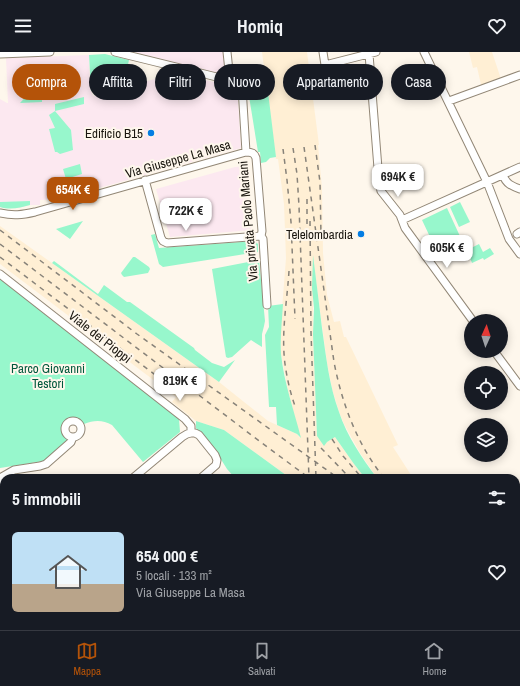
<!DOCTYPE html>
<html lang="it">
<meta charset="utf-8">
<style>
body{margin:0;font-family:"Archivo Narrow",sans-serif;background:#20242c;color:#f1f3f6;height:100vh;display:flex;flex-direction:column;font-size:15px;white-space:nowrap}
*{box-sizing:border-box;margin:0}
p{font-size:13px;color:#9ea1a6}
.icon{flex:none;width:22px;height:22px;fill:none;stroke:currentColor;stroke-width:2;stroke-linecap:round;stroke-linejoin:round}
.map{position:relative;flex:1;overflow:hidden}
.details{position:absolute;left:0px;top:422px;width:520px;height:156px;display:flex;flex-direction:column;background:#171b24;border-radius:12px 12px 0 0;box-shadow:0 2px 10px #0003}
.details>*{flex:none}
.banner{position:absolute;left:12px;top:12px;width:496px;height:36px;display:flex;gap:8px}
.needle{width:26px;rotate:3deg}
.fabs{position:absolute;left:464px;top:262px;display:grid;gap:8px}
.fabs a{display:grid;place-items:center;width:44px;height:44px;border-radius:50%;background:#171b24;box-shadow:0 2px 10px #0003;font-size:20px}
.price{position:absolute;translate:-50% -34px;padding:0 9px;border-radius:8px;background:#fff;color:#222;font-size:13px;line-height:26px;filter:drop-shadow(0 1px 2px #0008)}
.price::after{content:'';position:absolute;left:50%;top:24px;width:12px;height:9px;margin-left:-6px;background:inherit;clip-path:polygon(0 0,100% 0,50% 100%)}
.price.selected{background:#b45309;color:#fff}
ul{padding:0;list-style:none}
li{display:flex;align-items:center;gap:12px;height:100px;padding:0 12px}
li+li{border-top:1px solid #363941}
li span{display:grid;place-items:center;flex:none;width:112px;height:80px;border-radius:6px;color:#555}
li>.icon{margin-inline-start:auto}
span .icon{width:48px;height:48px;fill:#fffc;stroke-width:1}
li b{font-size:17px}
h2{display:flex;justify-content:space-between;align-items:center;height:48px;padding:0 12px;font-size:17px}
.chip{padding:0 14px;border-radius:18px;background:#171b24;box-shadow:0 2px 10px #0003;font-size:14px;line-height:36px}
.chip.selected{background:#b45309;color:#fff}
header{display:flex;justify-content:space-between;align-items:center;height:52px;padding:0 12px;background:#171b24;font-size:18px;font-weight:700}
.tab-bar{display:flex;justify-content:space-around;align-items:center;height:56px;border-top:1px solid #363941;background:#171b24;font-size:11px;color:#9ea1a6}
.tab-bar a{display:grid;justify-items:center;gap:2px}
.tab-bar .selected{color:#b45309}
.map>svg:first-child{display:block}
.built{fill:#ffefd4}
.education{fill:#fce8f0}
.green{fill:#97f7cc}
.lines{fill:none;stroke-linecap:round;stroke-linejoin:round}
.minor-casing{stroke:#928776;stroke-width:9}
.major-casing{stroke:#a7725d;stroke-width:11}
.highway-casing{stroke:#a7725d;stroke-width:12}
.minor{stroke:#fff;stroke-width:7}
.major{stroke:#f8c8b7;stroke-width:9}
.highway{stroke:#f3a487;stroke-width:10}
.tram{stroke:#878279;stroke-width:1}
.rail{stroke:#878279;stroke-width:1.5;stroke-dasharray:5 5;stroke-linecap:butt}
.poi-dot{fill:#047de3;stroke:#fef7ec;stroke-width:1.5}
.labels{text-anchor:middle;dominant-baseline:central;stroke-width:4;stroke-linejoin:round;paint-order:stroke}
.poi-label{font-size:13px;fill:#19150e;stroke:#fef7ec;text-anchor:end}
.street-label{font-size:13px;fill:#19150e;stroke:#fef7ec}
.park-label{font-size:13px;fill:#00583c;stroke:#fef7ec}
</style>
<header><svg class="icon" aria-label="menu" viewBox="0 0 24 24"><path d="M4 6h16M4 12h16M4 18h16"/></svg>Homiq<svg class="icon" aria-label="heart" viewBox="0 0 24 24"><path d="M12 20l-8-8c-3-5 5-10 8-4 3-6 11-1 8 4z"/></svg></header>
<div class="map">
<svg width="520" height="578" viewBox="0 0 520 578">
<rect width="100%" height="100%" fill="#fef7ec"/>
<!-- built -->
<path class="built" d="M262,0h45l12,93h-1l4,43 1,65 4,42 7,27 6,-1 4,16h2l52,108 -5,2 20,31h-36l-17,-25 -16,-29 -5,-12 -7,-23 -5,-26 -14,-105v76l4,102 10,6 8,-5 19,27 11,14h-75l-66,-48 -28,-9 -24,-19 4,-5 -176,-133v-38l219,156 49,39 29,13 3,4 -12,-47 -7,-37v-32l5,-64 -2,-54 -6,-45h-2z
M469,0h23l10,30 -20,7 -5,-22 -4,1z
M516,549l4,3v26h-23l-6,-4h25z"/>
<!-- education -->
<path class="education" d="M134,0h89l2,18 -3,3h-4z
M89,3l1,33 3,8 84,-23 37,9v6l23,-2 4,62 -131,37 -12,3 -1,-2 -12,4 -4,1v2l-24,6 -17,1v5h-10l-12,3h-15l-3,-1v-108l7,4h1l-2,-45z
M247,114l5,64 -82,7 -14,-48 79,-22z
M46,574h93l4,4h-96l-3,-3z
M145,574h66l3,4h-66z
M232,574h57v4h-54z"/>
<!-- green -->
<path class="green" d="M105,2l24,6 -2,9 7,2 -2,9 -41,11 -2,-36z
M40,19v5h-4v4h-4l1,4h-4v4h-4v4h-4v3h-3l-1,-23z
M42,27v23l-22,1z
M259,37l1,4 8,-1 8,65 -6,1 -4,4 -5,1 -1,-11h-2l-10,-62z
M84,45v7l-29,7v-7z
M55,59l16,19 2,20 -13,4 -3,-2h-2l-6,-23 6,-1 -6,-13z
M80,112l2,10 -16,5 -3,-10z
M30,149v4c-10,3 -20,5 -30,2v-5z
M460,150l10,20 -11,5 -9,-20z
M447,156l17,37 -25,11 -17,-36z
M83,169l-13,18 -14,-10z
M155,182l4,14 96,-7 3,3v8l-95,15 -4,-3 -8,-29z
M479,192l4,8 7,-4 4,6 -10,6 -1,-2 -11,5 -5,-13z
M313,203c3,24 6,48 9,73 4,28 7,57 17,84 8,24 23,46 38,66h-12l-11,-14 -19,-27 -8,5 -3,4 -7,-10 -4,-102 1,-26 -2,-20z
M133,205h2l14,10 1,2 -2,4 -24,4 -2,-2 -1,-2z
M259,208l6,61 -1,5 -2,8v13l-11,-7 -19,17 -4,1 -2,-1 -14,-88z
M54,209l44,33 6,-9 23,17h3l64,46 1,2 17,13 12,4 11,-7 -16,22 -167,-119z
M0,226l82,63 97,78 1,13 -37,30 -31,-37c-9,-5 -18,-5 -28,-1 -13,-15 -30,2 -16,15l-24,22 -44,7z
M283,252c-1,17 -3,33 -2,50 3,29 13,56 20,84l-4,-4 -20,-9 -1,-18h-7l-4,-72 4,-8 -1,-21z
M196,369l28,9 66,48h-55l-8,-9 -10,-16 -21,-25z"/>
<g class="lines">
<!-- minor casing -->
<g class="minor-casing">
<path id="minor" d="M115,0l122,30 5,5 4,65
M323,0l2,13 51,-13
M424,0l63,130 22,57 11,15
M0,2l50,-2
M369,2l10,127 2,10 19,24 5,13 68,93
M227,28l2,-9 -2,-19
M449,49l71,-26
M503,123c3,9 9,11 17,14
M145,128l16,58 2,3 4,2 94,-7
M0,161c13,3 22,2 35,-1l211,-60c6,0 8,1 10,6l6,73 -1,5 2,3 4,66
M402,168l118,-53
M517,182l3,-2
M0,222l185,145 6,7v7
M494,299l26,35
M65 377a8 8 0 1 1 16 0a8 8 0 1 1-16 0Z
M191,381h4l4,2 16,20 2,5 -1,5 -15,13
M0,426l14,-8 26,-4 6,-2 25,-22 2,-5
M133,426l49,-41 5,-3 4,-1
M0,427l3,6 1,7
M0,529l4,1"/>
</g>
<!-- major casing -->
<g class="major-casing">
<path id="major" d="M516,444l4,-3
M0,537l4,5
M0,559l4,4
M31,574l3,4
M19,578l5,-4
M330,578l4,-4"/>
</g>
<!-- highway casing -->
<g class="highway-casing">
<path id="highway" d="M340,578l5,-4
M349,578l5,-4"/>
</g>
<!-- minor -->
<use href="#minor" class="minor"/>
<!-- major -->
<use href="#major" class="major"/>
<!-- highway -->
<use href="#highway" class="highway"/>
<!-- tram -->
<path class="tram" d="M0,549l4,5
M24,574l3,4
M11,578l1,-4"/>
<!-- rail -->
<path class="rail" d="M315,93l5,37 1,54
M304,95l30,215c8,42 23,82 50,116
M293,96l4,26 2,32 10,272
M283,97l4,31 4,42 4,97
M307,147v28
M310,169l1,111 5,146
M0,178l137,104 201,144
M0,192l254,193 55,41
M0,205l179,136
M289,219c-2,31 -8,62 -4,93 2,14 5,28 10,42
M332,387l11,17 19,22
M321,396l29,30
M516,554l4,3
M311,574v4
M318,574v4
M509,574l6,4"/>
</g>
<!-- markers -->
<g class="poi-dot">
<circle cx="151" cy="81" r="4"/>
<circle cx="361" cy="182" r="4"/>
</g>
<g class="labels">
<!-- poi labels -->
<g class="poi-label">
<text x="143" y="81">Edificio B15</text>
<text x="353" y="182">Telelombardia</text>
</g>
<!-- street labels -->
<g class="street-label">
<text transform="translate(178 107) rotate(-16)">Via Giuseppe La Masa</text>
<text transform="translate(248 169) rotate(-95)">Via privata Paolo Mariani</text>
<text transform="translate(100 285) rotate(38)">Viale dei Pioppi</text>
</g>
<!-- park labels -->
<g class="park-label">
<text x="48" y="316">Parco Giovanni<tspan x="48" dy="15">Testori</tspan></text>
</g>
</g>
</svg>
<div class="fabs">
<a><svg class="needle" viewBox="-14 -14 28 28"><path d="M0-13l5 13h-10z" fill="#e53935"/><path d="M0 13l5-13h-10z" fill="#9ea1a6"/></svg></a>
<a><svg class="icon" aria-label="locate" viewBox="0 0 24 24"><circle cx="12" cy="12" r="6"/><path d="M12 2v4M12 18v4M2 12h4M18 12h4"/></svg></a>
<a><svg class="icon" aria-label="layers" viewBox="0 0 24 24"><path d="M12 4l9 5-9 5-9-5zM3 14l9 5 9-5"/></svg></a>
</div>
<b class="price" style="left:398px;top:146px">694K €</b>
<b class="price selected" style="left:73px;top:159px">654K €</b>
<b class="price" style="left:186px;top:180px">722K €</b>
<b class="price" style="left:447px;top:217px">605K €</b>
<b class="price" style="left:180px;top:350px">819K €</b>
<div class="banner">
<a class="chip selected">Compra</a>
<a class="chip">Affitta</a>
<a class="chip">Filtri</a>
<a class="chip">Nuovo</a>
<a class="chip">Appartamento</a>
<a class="chip">Casa</a>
</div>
<section class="details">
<h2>5 immobili<svg class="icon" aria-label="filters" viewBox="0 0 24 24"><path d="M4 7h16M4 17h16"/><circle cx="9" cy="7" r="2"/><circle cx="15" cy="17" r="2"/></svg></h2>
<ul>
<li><span style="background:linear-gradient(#bfe0f5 65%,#b9a48a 0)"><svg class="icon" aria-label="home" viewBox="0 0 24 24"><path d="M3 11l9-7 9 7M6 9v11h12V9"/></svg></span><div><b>654 000 €</b><p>5 locali · 133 m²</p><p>Via Giuseppe La Masa</p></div><svg class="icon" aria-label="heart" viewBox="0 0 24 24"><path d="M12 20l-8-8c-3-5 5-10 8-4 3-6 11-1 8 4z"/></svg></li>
</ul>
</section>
</div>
<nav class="tab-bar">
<a class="selected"><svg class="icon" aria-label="map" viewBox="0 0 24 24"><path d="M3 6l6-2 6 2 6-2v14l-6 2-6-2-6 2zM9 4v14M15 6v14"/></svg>Mappa</a>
<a><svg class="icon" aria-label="saved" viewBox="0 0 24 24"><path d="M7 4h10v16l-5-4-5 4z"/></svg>Salvati</a>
<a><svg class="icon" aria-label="home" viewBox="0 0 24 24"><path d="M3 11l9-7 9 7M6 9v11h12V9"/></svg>Home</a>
</nav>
